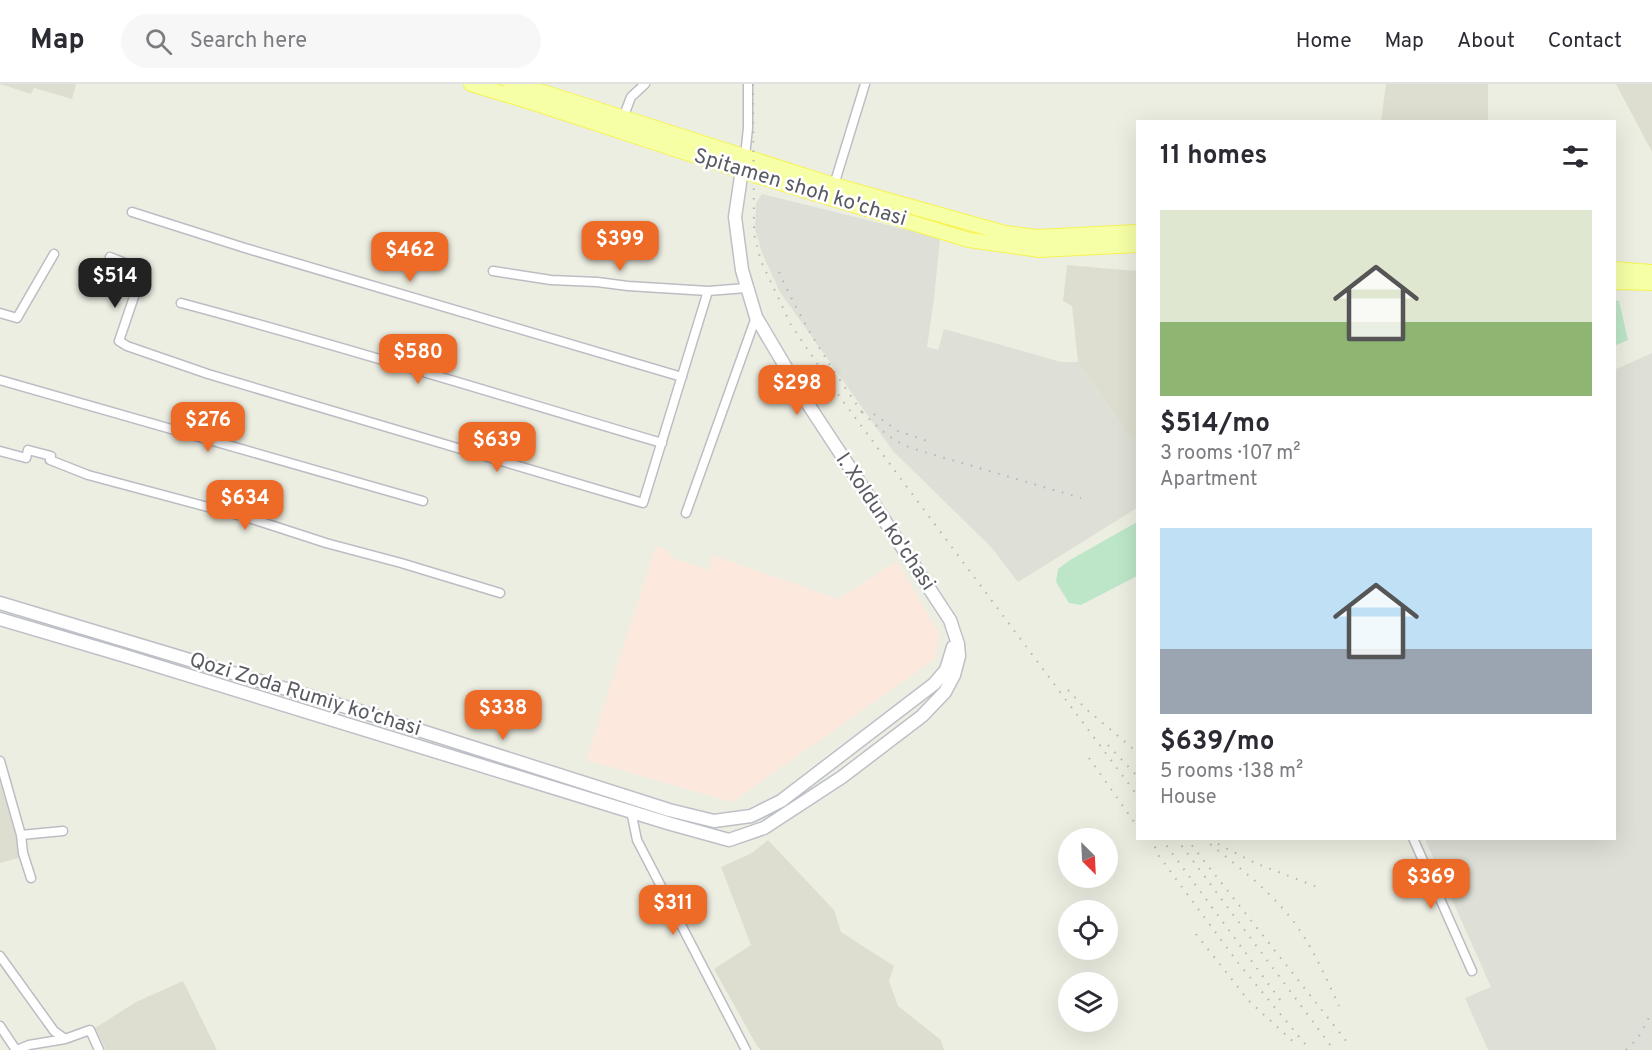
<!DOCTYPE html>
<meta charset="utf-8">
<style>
body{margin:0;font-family:Overpass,sans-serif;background:#f7f7f7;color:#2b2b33;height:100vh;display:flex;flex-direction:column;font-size:22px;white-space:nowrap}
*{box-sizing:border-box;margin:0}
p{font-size:20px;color:#7c7c81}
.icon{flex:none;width:33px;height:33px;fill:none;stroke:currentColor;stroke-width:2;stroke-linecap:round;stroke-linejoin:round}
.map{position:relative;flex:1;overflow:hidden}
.details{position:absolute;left:1136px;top:36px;width:480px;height:720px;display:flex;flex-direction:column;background:#fff;border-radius:0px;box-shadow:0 6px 24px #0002}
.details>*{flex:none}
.needle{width:39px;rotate:156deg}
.controls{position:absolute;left:1058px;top:744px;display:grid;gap:12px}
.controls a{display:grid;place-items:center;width:60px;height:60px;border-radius:50%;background:#fff;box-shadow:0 6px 24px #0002;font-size:30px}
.price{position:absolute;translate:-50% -51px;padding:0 14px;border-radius:12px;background:#ee6b27;color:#fff;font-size:20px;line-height:39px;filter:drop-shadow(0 2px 3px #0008)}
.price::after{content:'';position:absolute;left:50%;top:36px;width:18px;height:14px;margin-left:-9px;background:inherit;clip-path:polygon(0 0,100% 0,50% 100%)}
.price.active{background:#222;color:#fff}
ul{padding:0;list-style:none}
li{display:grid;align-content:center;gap:12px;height:318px;padding:0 24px}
li span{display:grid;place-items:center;height:186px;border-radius:0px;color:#555}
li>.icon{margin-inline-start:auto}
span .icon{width:108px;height:108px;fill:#fffc;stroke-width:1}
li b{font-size:26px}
h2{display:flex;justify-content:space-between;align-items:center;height:72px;padding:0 24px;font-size:26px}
header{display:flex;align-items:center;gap:36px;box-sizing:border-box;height:84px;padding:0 30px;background:#fff;border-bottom:2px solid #e1e1e2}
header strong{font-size:28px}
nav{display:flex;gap:33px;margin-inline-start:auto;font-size:21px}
.search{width:420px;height:54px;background:#f7f7f7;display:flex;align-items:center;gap:15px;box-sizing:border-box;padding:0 21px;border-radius:33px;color:#7c7c81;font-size:22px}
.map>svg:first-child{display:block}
.industrial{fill:#dedfd6}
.education{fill:#deded0}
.medical{fill:#fce8dd}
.green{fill:#bde6c8}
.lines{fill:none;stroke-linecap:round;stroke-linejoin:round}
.street-casing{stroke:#bcbdc4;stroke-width:11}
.secondary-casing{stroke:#bec0c8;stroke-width:15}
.primary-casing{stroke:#f6f353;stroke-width:16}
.street{stroke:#fff;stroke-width:8}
.secondary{stroke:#fff;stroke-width:12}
.primary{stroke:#f6ffa5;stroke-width:14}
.rail{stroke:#b5b5b6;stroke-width:2;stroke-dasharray:1.5 8;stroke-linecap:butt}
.labels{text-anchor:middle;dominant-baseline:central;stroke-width:5;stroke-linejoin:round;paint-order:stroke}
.street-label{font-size:21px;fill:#5a5c63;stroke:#fff}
</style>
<header>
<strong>Map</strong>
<div class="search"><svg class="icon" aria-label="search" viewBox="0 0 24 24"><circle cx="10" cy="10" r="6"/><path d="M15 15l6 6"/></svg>Search here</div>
<nav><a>Home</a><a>Map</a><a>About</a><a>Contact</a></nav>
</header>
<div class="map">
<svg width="1652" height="966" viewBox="0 0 1652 966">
<rect width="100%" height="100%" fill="#edeee2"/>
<!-- industrial -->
<path class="industrial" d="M762,110l178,44 -6,61 -7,48 11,3 6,-21 117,33h17l59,85v61l-119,74 -26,-34 -99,-97 -113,-159 -18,-39 -7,-24 1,-26z
M1652,269v697h-164l-23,-52 26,-11 -66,-148 189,-1v-468z"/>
<!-- education -->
<path class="education" d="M0,0h76l-4,15 -38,-11 -3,6z
M1386,0h102v37h-107z
M1616,0h36v68z
M1067,181l70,6v176l-59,-85 -6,-56 -9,-5z
M0,698l22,75 -22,6z
M768,756l66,70 7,22 53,34 -5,15 9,25 43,34 3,10h-183l-4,-4 -43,-77 37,-24 -30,-78 31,-14z
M183,897l34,69h-111l-11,-22 41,-26z"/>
<!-- medical -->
<path class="medical" d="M656,462l14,6 -1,5 39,13 4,-15 126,44 59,-38 43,75 -5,23 -203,143 -146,-42z"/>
<!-- green -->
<path class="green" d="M1614,216l5,1 9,39 -14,6z
M1137,438v54l-56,29 -12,-2 -13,-21 2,-13 12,-9z"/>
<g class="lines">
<!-- street casing -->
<g class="street-casing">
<path id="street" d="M623,34l8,-21 14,-13
M745,72l3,-28v-44
M834,101l31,-101
M132,128l113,36 437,129
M110,173l33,13 -24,71 8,5 81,28 435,129 65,-212
M493,187l58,9 46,2 31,4 80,5 38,-3
M181,219c162,43 321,93 481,140
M0,229l17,5 37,-64
M0,296l423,121
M0,367l26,7 2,-8 23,6 -1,4 38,15 161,43 77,25 75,20 99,30
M686,429l70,-196
M0,677l21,74 42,-4
M631,727l6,29 109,210
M21,751l2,18 8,25
M1413,754l59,133
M0,872l54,75 11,8 25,-9 9,20
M0,942l16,24
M17,966l12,-5 36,-6"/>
</g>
<!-- secondary casing -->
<g class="secondary-casing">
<path id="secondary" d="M0,519l356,107 313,100 45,11 37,-5 30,-15 153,-117 12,-14 7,-23
M0,535l122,36 549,169 58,16 35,-12 78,-51 80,-61 23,-24 9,-17 5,-19 -1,-12 -8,-24 -146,-222 -48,-81 -14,-47 -7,-53 8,-54"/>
</g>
<!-- primary casing -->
<g class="primary-casing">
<path id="primary" d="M471,0l66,20 217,71 215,65 71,10 97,-5
M510,0l33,8 291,93 171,48 32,4 100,-5
M1614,185l38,3
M1614,198l38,1"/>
</g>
<!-- street -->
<use href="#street" class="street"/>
<!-- secondary -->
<use href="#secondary" class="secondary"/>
<!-- primary -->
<use href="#primary" class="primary"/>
<!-- rail -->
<path class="rail" d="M753,0l1,150 7,27 30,64 51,75 295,395
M779,188c23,52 54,99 87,146
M862,328c15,15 29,28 49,36l170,50
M874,330l24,17 32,11
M1068,606l18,19 51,43
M1108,661l29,31
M1089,674l48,68
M1151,754l8,18 80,108 71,86
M1161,754l120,163
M1176,754l158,212
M1186,754l161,204
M1203,754c30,25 62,48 87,79 21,26 35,59 49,89
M1218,760l37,19 65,25
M1196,850l53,67 49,45
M1626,966l12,-12 14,-26"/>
</g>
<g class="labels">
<!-- street labels -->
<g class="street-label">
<text transform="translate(800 104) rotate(17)">Spitamen shoh ko'chasi</text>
<text transform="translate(885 438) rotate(56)">I. Xoldun ko'chasi</text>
<text transform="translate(305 611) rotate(17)">Qozi Zoda Rumiy ko'chasi</text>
</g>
</g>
</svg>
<div class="controls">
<a><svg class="needle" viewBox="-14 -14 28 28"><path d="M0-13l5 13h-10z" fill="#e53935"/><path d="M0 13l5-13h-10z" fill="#7c7c81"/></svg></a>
<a><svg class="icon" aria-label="locate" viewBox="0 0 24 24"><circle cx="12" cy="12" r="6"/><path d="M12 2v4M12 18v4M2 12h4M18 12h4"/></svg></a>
<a><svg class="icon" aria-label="layers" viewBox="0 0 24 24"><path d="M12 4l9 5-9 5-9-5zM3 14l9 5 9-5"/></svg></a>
</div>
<b class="price" style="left:620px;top:188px">$399</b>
<b class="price" style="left:410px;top:199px">$462</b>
<b class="price active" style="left:115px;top:225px">$514</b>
<b class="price" style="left:418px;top:301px">$580</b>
<b class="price" style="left:797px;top:332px">$298</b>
<b class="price" style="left:208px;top:369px">$276</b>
<b class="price" style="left:497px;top:389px">$639</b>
<b class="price" style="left:245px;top:447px">$634</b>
<b class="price" style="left:503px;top:657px">$338</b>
<b class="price" style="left:1431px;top:826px">$369</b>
<b class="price" style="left:673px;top:852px">$311</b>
<section class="details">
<h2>11 homes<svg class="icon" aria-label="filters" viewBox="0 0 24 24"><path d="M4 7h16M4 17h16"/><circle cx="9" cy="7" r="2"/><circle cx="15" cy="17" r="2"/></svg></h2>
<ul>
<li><span style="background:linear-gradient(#dfe7d0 60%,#8fb573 0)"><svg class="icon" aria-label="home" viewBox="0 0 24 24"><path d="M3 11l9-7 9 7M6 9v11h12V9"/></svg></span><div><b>$514/mo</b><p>3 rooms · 107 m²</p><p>Apartment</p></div></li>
<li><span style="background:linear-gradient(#bfe0f5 65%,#9aa5b1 0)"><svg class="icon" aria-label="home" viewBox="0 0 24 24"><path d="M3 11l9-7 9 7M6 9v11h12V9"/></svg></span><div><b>$639/mo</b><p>5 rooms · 138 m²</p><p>House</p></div></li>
</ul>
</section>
</div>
